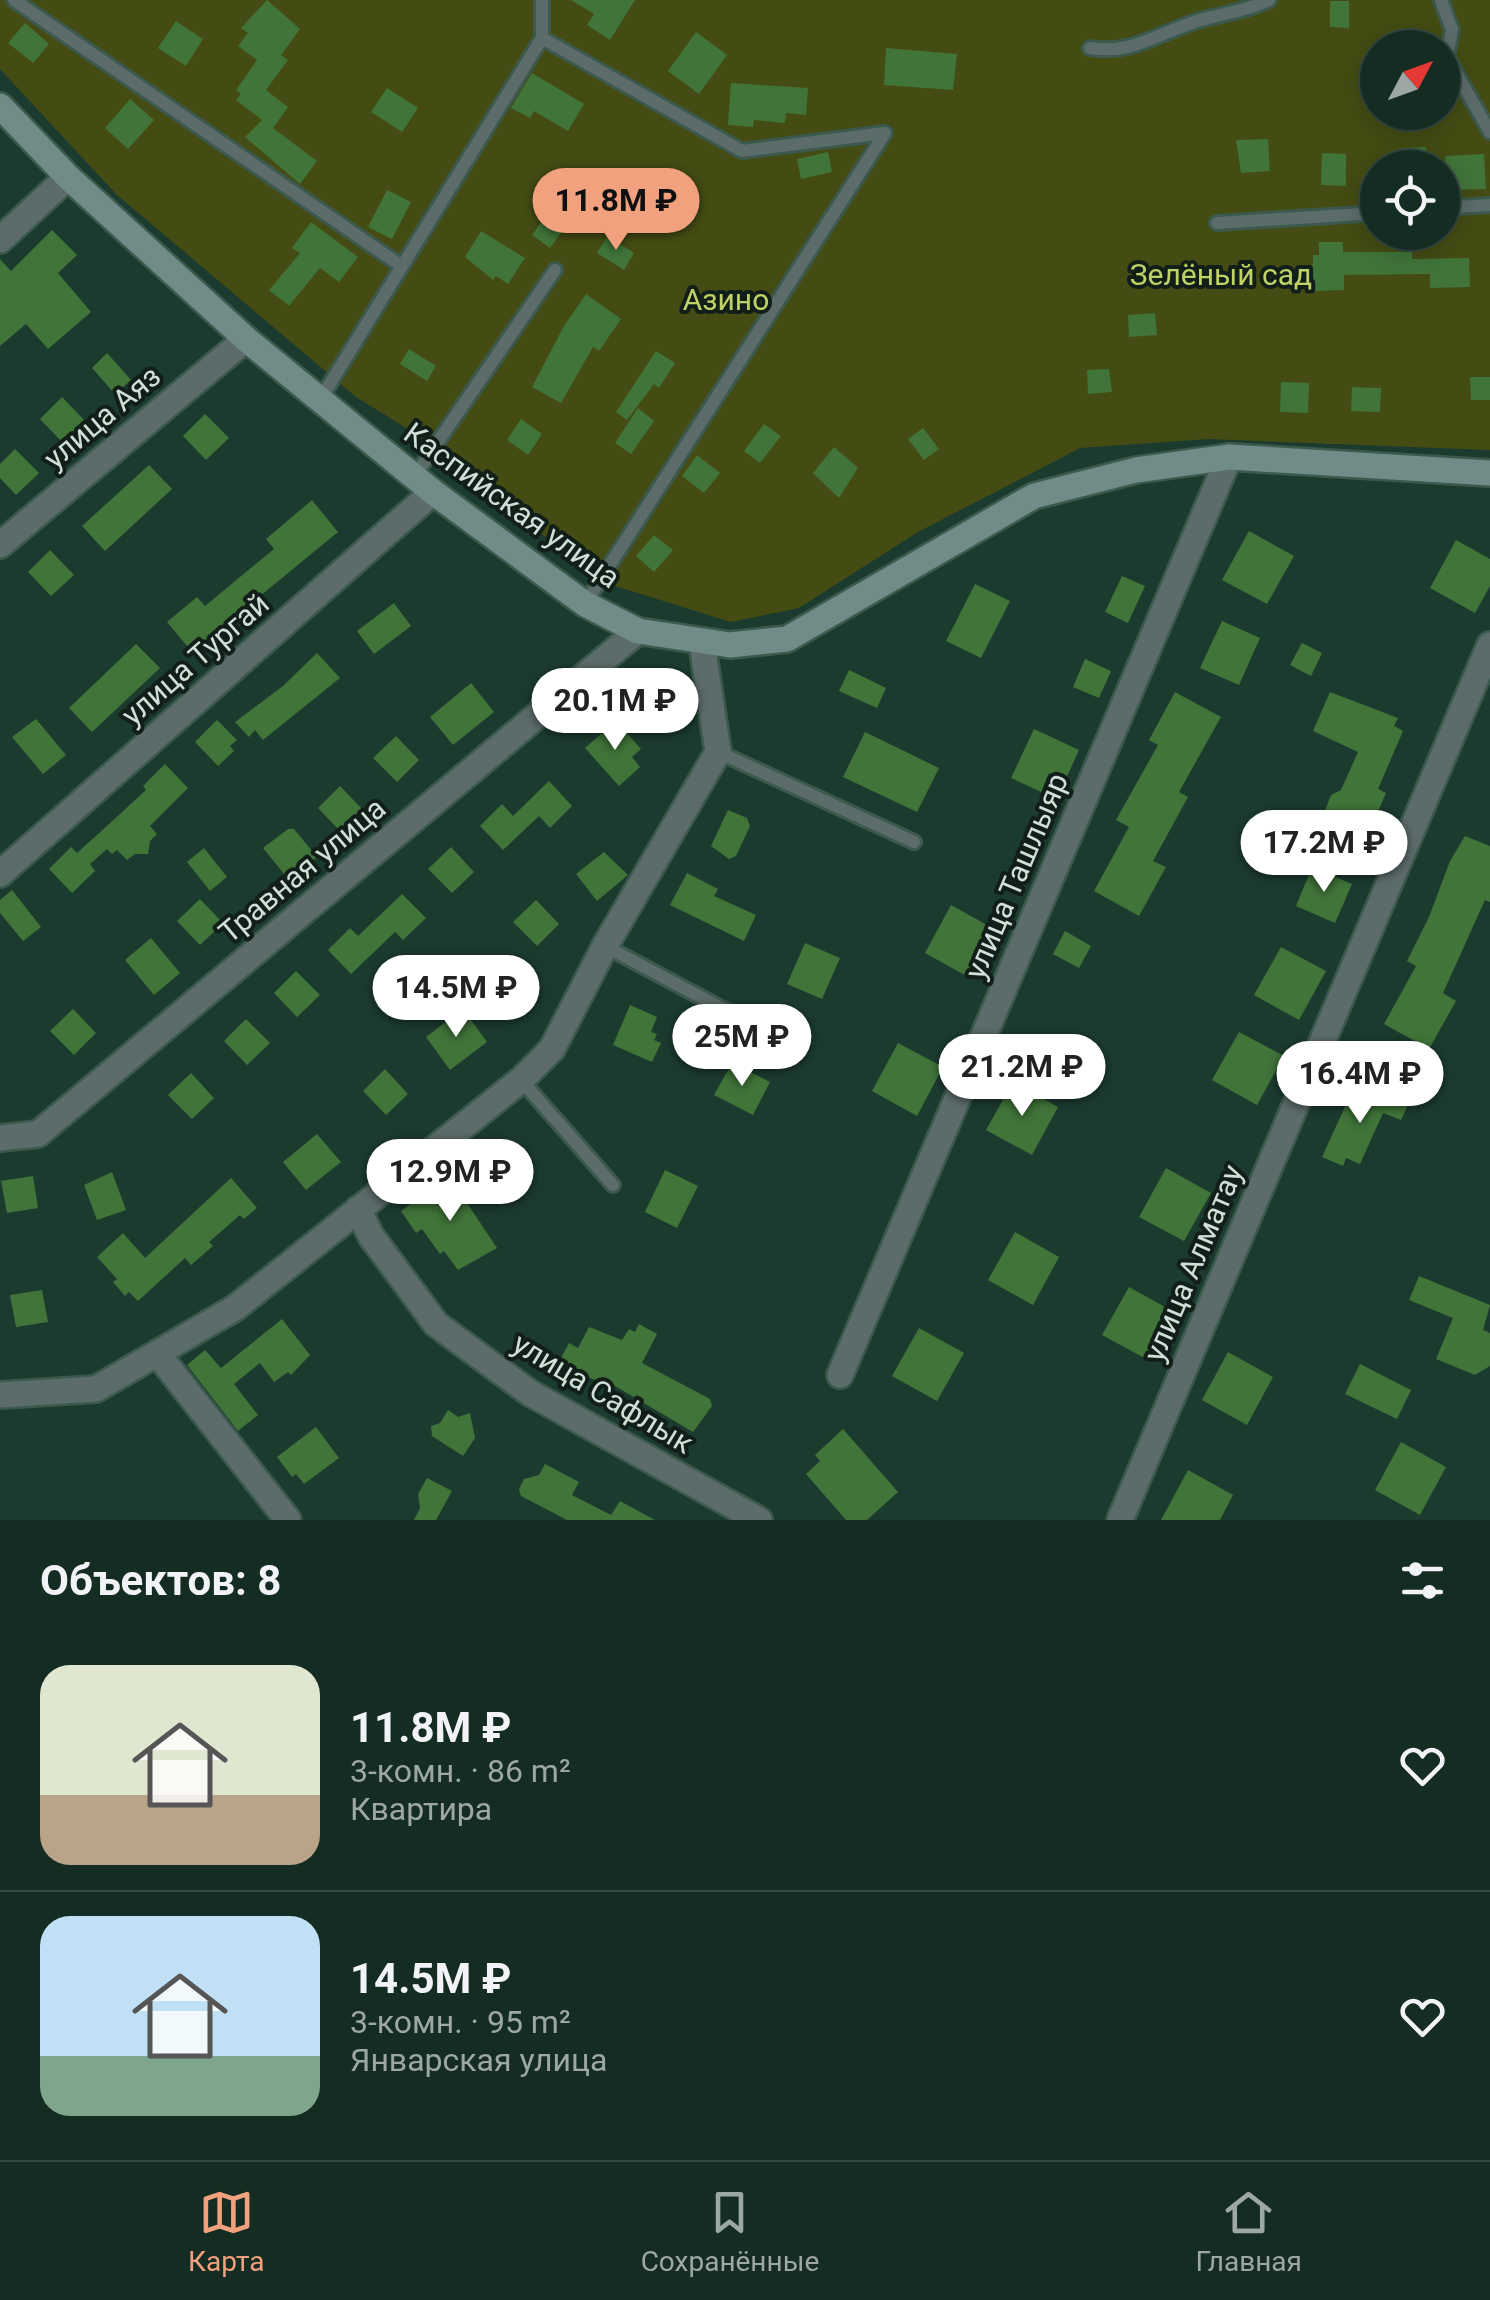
<!DOCTYPE html>
<html lang="ru">
<meta charset="utf-8">
<style>
body{margin:0;font-family:Roboto,sans-serif;background:#223830;color:#f1f3f6;height:100vh;display:flex;flex-direction:column;font-size:38px;white-space:nowrap}
*{box-sizing:border-box;margin:0}
p{font-size:32px;color:#9da7a6}
.icon{flex:none;width:55px;height:55px;fill:none;stroke:currentColor;stroke-width:2;stroke-linecap:round;stroke-linejoin:round}
.map{position:relative;height:1520px;overflow:hidden}
.panel{display:flex;flex-direction:column;background:#152c23;flex:1}
.panel>*{flex:none}
.needle{width:65px;rotate:49deg}
.buttons{position:absolute;left:1360px;top:30px;display:grid;gap:20px}
.buttons a{display:grid;place-items:center;width:100px;height:100px;border-radius:50%;background:#152c23;box-shadow:0 5px 25px #0003,0 0 0 2px #344841;font-size:50px}
.price{position:absolute;translate:-50% -85px;padding:0 22px;border-radius:35px;background:#fff;color:#222;font-size:32px;line-height:65px;filter:drop-shadow(0 2px 5px #0008)}
.price::after{content:'';position:absolute;left:50%;top:60px;width:30px;height:22px;margin-left:-15px;background:inherit;clip-path:polygon(0 0,100% 0,50% 100%)}
.price.current{background:#f1a17d;color:#111}
ul{padding:0;list-style:none}
li{display:flex;align-items:center;gap:30px;height:250px;padding:0 40px}
li+li{border-top:2px solid #344841}
li span{display:grid;place-items:center;flex:none;width:280px;height:200px;border-radius:30px;color:#555}
li>.icon{margin-inline-start:auto}
span .icon{width:120px;height:120px;fill:#fffc;stroke-width:1}
li b{font-size:42px}
h2{display:flex;justify-content:space-between;align-items:center;height:120px;padding:0 40px;font-size:42px}
.dock{display:flex;justify-content:space-around;align-items:center;height:140px;border-top:2px solid #344841;background:#152c23;font-size:28px;color:#9da7a6}
.dock a{display:grid;justify-items:center;gap:5px}
.dock .current{color:#f1a17d}
.map>svg:first-child{display:block}
.green{fill:#444c13;fill-rule:evenodd}
.building{fill:#407439}
.lines{fill:none;stroke-linecap:round;stroke-linejoin:round}
.lane-casing{stroke:#3c594d;stroke-width:18}
.street-casing{stroke:#3c594d;stroke-width:30}
.secondary-casing{stroke:#3c594d;stroke-width:30}
.lane{stroke:#5c6c6b;stroke-width:12}
.street{stroke:#5c6c6b;stroke-width:25}
.secondary{stroke:#718b89;stroke-width:25}
.labels{text-anchor:middle;dominant-baseline:central;stroke-width:8;stroke-linejoin:round;paint-order:stroke}
.park-label{font-size:30px;fill:#c0d267;stroke:#121f19}
.street-label{font-size:30px;fill:#cee0d7;stroke:#121f19}
</style>
<div class="map">
<svg width="1490" height="1520" viewBox="0 0 1490 1520">
<rect width="100%" height="100%" fill="#1c3b2f"/>
<!-- green -->
<path class="green" d="M0,0h1490v450l-282,-11 -128,9 -162,84 -119,76 -68,14 -132,-41 -162,-134 -81,-50 -240,-203 -116,-125zM1378,48h64v64h-64zM1378,168h64v64h-64z"/>
<!-- building -->
<path class="building" d="M267,0l33,29 -19,26 7,5 -22,30 22,17 -15,21 44,33 -17,23 -55,-47 17,-17 -26,-20 5,-6 -5,-4 21,-30 -19,-14 10,-13 -7,-5z
M571,0h64l-25,40 -23,-15 7,-11z
M1330,1h19v27l-19,-1z
M176,21l27,18 -17,27 -28,-18z
M25,23l24,21 -16,19 -25,-20z
M696,32l31,23 -28,39 -31,-23z
M886,48l71,6 -4,36 -69,-5z
M532,73l52,31 -16,27 -34,-20 -4,7 -19,-10z
M731,83l77,5 -2,27 -20,-2 -1,10 -31,-3 -1,7 -25,-2z
M387,88l31,20 -16,24 -31,-20z
M130,99l24,21 -26,29 -23,-21z
M1268,139l2,32 -29,2 -5,-33z
M1426,147l1,21h-24l-1,-20z
M828,152l4,20 -31,7 -4,-20z
M1322,153l24,1v32l-25,-1z
M1484,154l2,35 -39,1 -2,-34z
M387,190l24,12 -19,37 -24,-12z
M544,218l19,12 -13,18 -18,-13z
M311,222l47,35 -19,25 -19,-14 -31,38 -20,-16 31,-37 -8,-5z
M52,230l25,25 -19,18 33,39 -43,37 -22,-25 -26,22v-87l11,12z
M481,231l44,27 -17,26 -12,-8 -3,4 -28,-23z
M608,236l26,17 -10,17 -27,-17z
M1319,242h24v10h69v7l57,-1 1,29 -40,1v-14l-86,1v15l-30,1v-12l-8,-7 7,-8v-9h6z
M586,294l35,25 -22,32 -6,-4 -32,56 -29,-16 32,-61z
M1155,313l2,22 -28,2 -1,-22z
M409,349l27,17 -9,15 -27,-17z
M656,351l19,12 -16,25 -5,-4 -27,36 -11,-8z
M107,353l24,27 -16,14 -23,-26z
M1109,369l3,23 -24,2 -1,-24z
M1470,377h20v23h-19z
M1281,382l28,1 -1,30 -28,-1z
M1352,387l29,1 -1,24 -29,-1z
M62,397l24,25 -23,21 -23,-24z
M638,408l16,13 -23,33 -16,-11z
M205,414l24,24 -23,22 -23,-24z
M521,419l21,15 -14,21 -21,-15z
M764,424l17,12 -21,27 -16,-12z
M923,428l16,21 -15,11 -16,-21z
M834,447l24,21 -19,30 -26,-25z
M15,449l24,24 -23,22 -16,-17v-14z
M697,455l23,18 -16,20 -22,-17z
M149,465l23,24 -67,62 -23,-25z
M312,500l26,32 -146,120 -25,-30 30,-25 8,9 69,-57 -8,-10z
M1249,531l45,25 -27,48 -45,-24z
M654,535l19,15 -19,22 -18,-16z
M1456,540l34,19v27l-15,27 -45,-25z
M50,550l24,25 -23,21 -23,-24z
M1122,576l23,10 -17,37 -23,-11z
M975,584l35,17 -29,57 -35,-17z
M394,603l17,23 -37,28 -17,-23z
M1222,621l38,17 -21,47 -39,-17z
M1302,643l20,10 -11,23 -21,-11z
M136,644l24,24 -68,64 -23,-24z
M317,653l23,25 -77,62 -8,-10 -6,7 -14,-15 48,-36z
M1085,659l26,12 -12,27 -26,-11z
M849,670l37,18 -9,20 -38,-17z
M471,683l23,29 -41,33 -23,-28z
M1175,692l46,25 -42,75 9,5 -35,64 13,6 -27,49 -45,-25 35,-64 -13,-7 42,-75 -9,-5z
M1330,692l68,26 -4,8 9,5 -25,58 8,4 -18,42 -45,-19 8,-21 10,-5 17,-38 -45,-21z
M36,719l30,36 -23,19 -31,-37z
M217,720l20,20 -7,6 4,5 -16,15 -23,-24z
M616,721l25,28 -9,8 8,10 -21,19 -34,-38z
M1034,729l45,21 -14,31 -16,-8 -8,19 -30,-14z
M865,732l74,36 -22,44 -74,-35z
M396,736l23,24 -22,22 -24,-24z
M165,764l23,24 -38,38 7,8 -7,7 -2,13h-13l-8,6 -10,-10 -5,4 -5,-5 -17,15 5,7 -23,22 -23,-24 22,-22 6,6 31,-28 38,-35 -3,-4z
M549,781l23,25 -22,22 -11,-12 -36,34 -23,-24 22,-22 11,12z
M340,786l23,24 -22,22 -23,-24z
M728,810l19,8 3,8 -14,30 -7,3 -18,-13z
M288,829h6l23,28 -28,23 -26,-32z
M1465,836l25,10v56l-5,-2 -42,93 13,8 -27,48 -45,-25 32,-58 -9,-5 22,-44 21,-56z
M451,847l23,25 -22,21 -24,-24z
M204,848l23,29 -17,14 -23,-29z
M604,852l24,23 -31,26 -21,-27z
M1312,867l40,17 -17,39 -39,-17z
M687,873l31,16 -4,7 42,19 -12,26 -74,-36z
M12,890l29,37 -18,14 -23,-28v-13z
M402,894l24,24 -23,22 -8,-8 -44,42 -23,-24 22,-22 8,8z
M200,899l23,24 -23,22 -23,-24z
M536,900l23,24 -22,22 -24,-24z
M951,905l45,25 -26,48 -45,-25z
M1065,931l26,15 -12,22 -26,-14z
M151,938l29,35 -26,22 -29,-35z
M805,943l35,15 -18,41 -35,-15z
M1281,947l45,24 -27,49 -45,-25z
M296,971l24,24 -23,22 -23,-24z
M630,1005l27,12 -6,15 6,2 -3,6 7,3 -9,19 -39,-17z
M73,1009l23,24 -22,22 -24,-24z
M463,1009l24,33 -37,28 -24,-33z
M246,1019l24,24 -23,22 -23,-24z
M1239,1032l45,24 -27,49 -45,-25z
M898,1043l45,24 -26,49 -45,-25z
M732,1063l38,19 -17,33 -39,-20z
M385,1069l23,25 -22,21 -23,-24z
M191,1073l23,25 -22,21 -24,-24z
M1013,1082l45,25 -26,48 -46,-25z
M1354,1087l33,15 3,-6 18,9 -7,15 -18,-7 -23,51 -14,-6 -3,8 -21,-9z
M317,1134l24,28 -35,28 -23,-28z
M1166,1168l45,25 -27,48 -45,-24z
M665,1170l33,16 -21,42 -32,-16z
M112,1172l14,38 -29,10 -13,-35z
M33,1176l5,32 -31,5 -6,-32z
M449,1176l48,72 -39,22 -14,-19 -4,3 -18,-25 -6,4 -15,-22z
M231,1178l26,30 -13,11 -4,-4 -31,27 4,4 -22,19 -6,-7 -47,43 -9,-9 -4,4 -12,-14 4,-3 -20,-22 26,-24 22,25z
M1015,1232l44,25 -26,48 -45,-25z
M1419,1276l71,29 -7,25 7,3v33l-15,9 -39,-16 17,-41 -44,-18z
M1129,1287l45,25 -26,48 -46,-25z
M42,1290l6,32 -32,5 -6,-32z
M282,1319l28,36 -19,20 -3,-3 -14,10 -14,-19 -26,21 24,31 -20,16 -51,-66 18,-15 16,18z
M639,1324l18,10 -15,29 68,36 2,7 -19,26 -90,-53 -2,3 -22,-8 -19,-14 9,-17 9,5 11,-21 33,13 7,-11 6,3z
M919,1328l45,25 -27,48 -45,-25z
M1228,1352l45,25 -26,48 -45,-25z
M1360,1364l51,26 -14,29 -52,-25z
M448,1410l10,7 12,-4 5,25 -12,18 -31,-20 -1,-10 9,-3z
M316,1427l23,31 -35,26 -8,-10 -4,3 -15,-20z
M843,1429l55,63 -31,28h-21l-40,-46 14,-13 -5,-6z
M1401,1442l45,25 -26,48 -45,-25z
M545,1464l34,18 -7,13 39,20 9,-14 35,19h-88l-46,-24 -2,-7 5,-10 15,-4z
M1188,1470l45,25 -13,25h-59z
M427,1478l25,13 -16,29h-22l6,-12 -2,-14z"/>
<g class="lines">
<!-- lane casing -->
<g class="lane-casing">
<path id="lane" d="M14,0l386,265
M542,0v38l200,113 143,-18 -300,471
M1441,0l11,30 -5,27 43,75
M1090,48c40,7 68,-14 104,-26 25,-8 51,-10 75,-22
M1442,208l48,-3
M1217,223l161,-10
M320,400l222,-362
M414,477l141,-207
M718,752l196,90
M605,946l176,94
M521,1080l92,105"/>
</g>
<!-- street casing -->
<g class="street-casing">
<path id="street" d="M0,240l68,-63
M0,545l246,-206
M0,874l433,-382
M0,1138l38,-4 600,-503
M358,1209l13,27 65,88 94,69 229,127
M157,1353l131,167
M840,1375l389,-918
M0,1395l96,-6 139,-81 286,-228 31,-31 53,-103 113,-194 -16,-109
M1120,1520l370,-875"/>
</g>
<!-- secondary casing -->
<g class="secondary-casing">
<path id="secondary" d="M0,106l68,71 178,162 187,153 152,112 53,27 92,14 57,-6 247,-143 102,-26 93,-13 261,16"/>
</g>
<!-- lane -->
<use href="#lane" class="lane"/>
<!-- street -->
<use href="#street" class="street"/>
<!-- secondary -->
<use href="#secondary" class="secondary"/>
</g>
<g class="labels">
<!-- park labels -->
<g class="park-label">
<text x="1221" y="274">Зелёный сад</text>
<text x="726" y="299">Азино</text>
</g>
<!-- street labels -->
<g class="street-label">
<text transform="translate(102 417) rotate(-40)">улица Аяз</text>
<text transform="translate(512 505) rotate(36)">Каспийская улица</text>
<text transform="translate(195 659) rotate(-41)">улица Тургай</text>
<text transform="translate(302 870) rotate(-40)">Травная улица</text>
<text transform="translate(1016 876) rotate(-67)">улица Ташлыяр</text>
<text transform="translate(1193 1263) rotate(-67)">улица Алматау</text>
<text transform="translate(603 1393) rotate(31)">улица Сафлык</text>
</g>
</g>
</svg>
<div class="buttons">
<a><svg class="needle" viewBox="-14 -14 28 28"><path d="M0-13l5 13h-10z" fill="#e53935"/><path d="M0 13l5-13h-10z" fill="#9da7a6"/></svg></a>
<a><svg class="icon" aria-label="locate" viewBox="0 0 24 24"><circle cx="12" cy="12" r="6"/><path d="M12 2v4M12 18v4M2 12h4M18 12h4"/></svg></a>
</div>
<b class="price current" style="left:616px;top:253px">11.8M ₽</b>
<b class="price" style="left:615px;top:753px">20.1M ₽</b>
<b class="price" style="left:1324px;top:895px">17.2M ₽</b>
<b class="price" style="left:456px;top:1040px">14.5M ₽</b>
<b class="price" style="left:742px;top:1089px">25M ₽</b>
<b class="price" style="left:1022px;top:1119px">21.2M ₽</b>
<b class="price" style="left:1360px;top:1126px">16.4M ₽</b>
<b class="price" style="left:450px;top:1224px">12.9M ₽</b>
</div>
<section class="panel">
<h2>Объектов: 8<svg class="icon" aria-label="filters" viewBox="0 0 24 24"><path d="M4 7h16M4 17h16"/><circle cx="9" cy="7" r="2"/><circle cx="15" cy="17" r="2"/></svg></h2>
<ul>
<li><span style="background:linear-gradient(#dfe7d0 65%,#b9a48a 0)"><svg class="icon" aria-label="home" viewBox="0 0 24 24"><path d="M3 11l9-7 9 7M6 9v11h12V9"/></svg></span><div><b>11.8M ₽</b><p>3-комн. · 86 m²</p><p>Квартира</p></div><svg class="icon" aria-label="heart" viewBox="0 0 24 24"><path d="M12 20l-8-8c-3-5 5-10 8-4 3-6 11-1 8 4z"/></svg></li>
<li><span style="background:linear-gradient(#bfe0f5 70%,#7fa58c 0)"><svg class="icon" aria-label="home" viewBox="0 0 24 24"><path d="M3 11l9-7 9 7M6 9v11h12V9"/></svg></span><div><b>14.5M ₽</b><p>3-комн. · 95 m²</p><p>Январская улица</p></div><svg class="icon" aria-label="heart" viewBox="0 0 24 24"><path d="M12 20l-8-8c-3-5 5-10 8-4 3-6 11-1 8 4z"/></svg></li>
</ul>
</section>
<nav class="dock">
<a class="current"><svg class="icon" aria-label="map" viewBox="0 0 24 24"><path d="M3 6l6-2 6 2 6-2v14l-6 2-6-2-6 2zM9 4v14M15 6v14"/></svg>Карта</a>
<a><svg class="icon" aria-label="saved" viewBox="0 0 24 24"><path d="M7 4h10v16l-5-4-5 4z"/></svg>Сохранённые</a>
<a><svg class="icon" aria-label="home" viewBox="0 0 24 24"><path d="M3 11l9-7 9 7M6 9v11h12V9"/></svg>Главная</a>
</nav>
